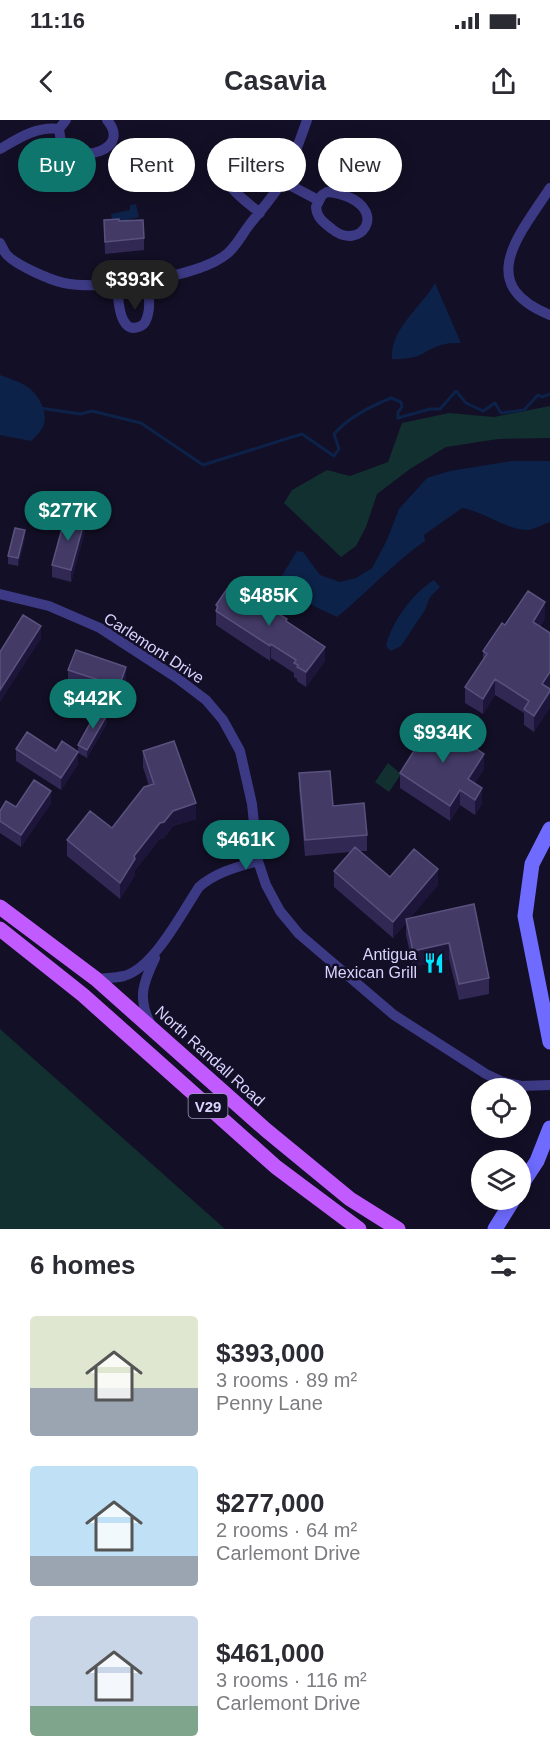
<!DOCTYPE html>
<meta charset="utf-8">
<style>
body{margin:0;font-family:Helvetica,sans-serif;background:#f7f7f7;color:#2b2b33;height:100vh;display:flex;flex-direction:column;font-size:22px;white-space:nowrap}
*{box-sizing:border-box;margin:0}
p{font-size:20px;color:#7c7c81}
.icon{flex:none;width:33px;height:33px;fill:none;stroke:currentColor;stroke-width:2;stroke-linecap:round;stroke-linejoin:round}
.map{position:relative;height:1109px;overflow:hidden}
.drawer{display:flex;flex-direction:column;background:#fff;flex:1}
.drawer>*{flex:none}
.hud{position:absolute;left:18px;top:18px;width:514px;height:54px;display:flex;gap:12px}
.controls{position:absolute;left:471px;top:958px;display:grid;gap:12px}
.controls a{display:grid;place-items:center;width:60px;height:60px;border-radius:50%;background:#fff;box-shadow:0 3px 15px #0003;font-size:30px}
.price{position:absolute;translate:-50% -51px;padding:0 14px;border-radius:21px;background:#0f766e;color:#fff;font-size:20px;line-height:39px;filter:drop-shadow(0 2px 3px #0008)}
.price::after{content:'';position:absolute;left:50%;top:36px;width:18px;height:14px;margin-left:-9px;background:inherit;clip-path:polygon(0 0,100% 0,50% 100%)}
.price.selected{background:#222;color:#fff}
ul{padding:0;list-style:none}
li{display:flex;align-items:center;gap:18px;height:150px;padding:0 30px}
li span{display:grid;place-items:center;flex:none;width:168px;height:120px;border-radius:6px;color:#555}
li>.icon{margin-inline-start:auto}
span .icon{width:72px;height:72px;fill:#fffc;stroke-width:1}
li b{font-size:26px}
h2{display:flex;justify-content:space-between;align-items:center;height:72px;padding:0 30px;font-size:26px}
.chip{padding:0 21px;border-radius:27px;background:#fff;box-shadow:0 3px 15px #0003;font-size:21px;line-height:54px}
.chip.selected{background:#0f766e;color:#fff}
.status{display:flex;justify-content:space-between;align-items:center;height:42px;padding:0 30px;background:#fff;direction:ltr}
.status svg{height:16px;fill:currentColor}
header{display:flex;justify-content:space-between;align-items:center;height:78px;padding:0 30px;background:#fff;font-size:27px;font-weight:600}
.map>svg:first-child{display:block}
.green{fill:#12302f}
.water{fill:#0c2248}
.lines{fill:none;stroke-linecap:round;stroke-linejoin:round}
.stream{stroke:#0c2248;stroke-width:3}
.street{stroke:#3d3a85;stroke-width:10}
.secondary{stroke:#6f6bff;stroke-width:15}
.primary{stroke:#c25bff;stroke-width:15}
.wall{fill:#312854}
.shaded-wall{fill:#1d163a}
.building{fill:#433a66;stroke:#5a527e;stroke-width:1.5}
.labels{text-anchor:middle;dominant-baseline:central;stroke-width:5;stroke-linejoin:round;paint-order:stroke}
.shield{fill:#130f26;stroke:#9e99be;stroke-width:1.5}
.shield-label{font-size:15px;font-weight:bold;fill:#d9d4ff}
.street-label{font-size:16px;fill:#d9d4ff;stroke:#130f26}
.poi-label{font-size:16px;fill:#d9d4ff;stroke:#130f26;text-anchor:end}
</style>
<div class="status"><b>11:16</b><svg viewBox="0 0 49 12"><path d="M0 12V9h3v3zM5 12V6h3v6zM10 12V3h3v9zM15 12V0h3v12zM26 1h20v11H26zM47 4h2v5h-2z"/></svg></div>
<header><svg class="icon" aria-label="back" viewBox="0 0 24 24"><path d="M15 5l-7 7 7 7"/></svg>Casavia<svg class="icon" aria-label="share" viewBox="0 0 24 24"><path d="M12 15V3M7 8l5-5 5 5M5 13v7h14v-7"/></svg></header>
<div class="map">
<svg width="550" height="1109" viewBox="0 0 550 1109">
<rect width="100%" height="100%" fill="#130f26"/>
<!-- green -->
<path class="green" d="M550,286v32l-52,1 -52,8 -36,22 -33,25 -11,33 -10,19 -15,11 -57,-54 8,-13 35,-20 23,6 38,-14 14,-39 47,-10 45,4z
M388,643l13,11 -12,18 -14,-10z
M0,909l225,200h-225z"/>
<!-- water -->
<path class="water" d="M136,84l3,13 -19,5 -6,6 -3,-14 19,-4v-5z
M435,163l26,60c-21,0 -24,3 -41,12 -8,4 -19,4 -28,4 -2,-31 30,-52 43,-76z
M0,255c20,7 36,12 43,33 5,16 -1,23 -12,33l-31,-6z
M511,341h39v61c-7,2 -16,8 -23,8 -17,1 -45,-19 -65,-22l-38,27 1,6c-32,22 -58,52 -88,76l-38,-18 -21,-17 19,-31 6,1 17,23 20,7 16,-4 16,-10 15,-28 12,-31 28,-31 23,-7z
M434,460l6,7 -10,10 -5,13 -24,36 -10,5 -5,-5c6,-25 27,-53 48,-66z"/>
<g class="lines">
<!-- stream -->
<path class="stream" d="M40,288l40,6 12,-3 49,12 62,42 99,-31 32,22 5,-7 -5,-15c15,-17 37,-28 57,-36l10,4 1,5 -4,5v6l32,-9h10l16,-18 10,12 17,8 12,-8 6,10 23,-3 14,-15 4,2 8,-3"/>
<!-- street -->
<path class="street" d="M66,0l-7,9 2,13c19,24 71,7 46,-22
M0,29c19,-11 37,-23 59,-20
M550,68c-29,45 -77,96 0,127
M327,72c7,0 12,2 19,4 42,16 14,56 -14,33 -9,-7 -15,-11 -16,-22l6,-12z
M260,93c-16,-14 -55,-37 -16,-52l74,39
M0,123c2,3 4,9 7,12 9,10 43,25 57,28 37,8 135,-5 164,-30 9,-8 15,-20 22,-29 11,-14 24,-28 33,-44 10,-19 17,-40 24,-60
M117,163c1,13 1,54 24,43 4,-2 6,-7 7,-12 3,-10 0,-23 -1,-34
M0,474l49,12 51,22 77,50 29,22 17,20 17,31 12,53 6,57 8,24 14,26 19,23 95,81 92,59 17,8 18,4 29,-1
M96,859c9,-1 19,-1 28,-3 30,-8 59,-65 75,-89 17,-15 38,-20 59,-26
M151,905c-14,-27 -8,-42 4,-67"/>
<!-- secondary -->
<path class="secondary" d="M550,709l-18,35 -7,52 25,126
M520,1067l17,-26 13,-33
M495,1109l18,-29"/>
<!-- primary -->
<path class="primary" d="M0,787l96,72 170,151 84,69 48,30
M0,809l83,66 193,172 83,62"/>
</g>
<!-- wall -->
<path class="wall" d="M104,100l15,1 25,17v12l-39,4z
M85,411l-14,51 -19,-5v-12z
M25,418l-7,28 -10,-2v-8z
M216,485l44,5 10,7 17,5 38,39 -19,26 -9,-6v-2l-3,-2v-4l-23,-15 -1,3 -54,-36z
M545,498l-5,9 10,62v18l-16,25 -10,-7v-12l-29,-18 -12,19 -18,-11v-16l18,-28v-8l22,-26z
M68,550l58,10 -10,28 -17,-6v-9l-31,-11z
M107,603l-20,35 -9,-5v11l-17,26 -45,-29v-12l62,2v-6z
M415,621l69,28 -9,14 7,20 -7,12 -15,-10 -10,16 -50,-33v-15l15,-23z
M143,631l53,68 -23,7 -9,12 -4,1 -25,31v5l-15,24 -53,-43v-16l45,-12 37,-42 -6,-19z
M299,653l34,33 34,29v16h-7l30,26 48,8 -28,33 64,-14 15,74v16l-30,6 -10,-41 -36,8 -7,-32v-12l-13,15 -59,-51v-16l16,-19 -45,4 -6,-67z
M51,683l-30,44 -21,-14v-22l16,-4z"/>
<!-- shaded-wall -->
<path class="shaded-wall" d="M85,399v12l-14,51v-12z
M25,410v8l-7,28v-8z
M545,482v16l-12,20v-16z
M41,506v13l-41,63v-12z
M271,524v14l-1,3v-15z
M325,527v14l-19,26v-15z
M126,547v13l-10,28v-12z
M550,552v16l-8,12v-16z
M495,559v16l-12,19v-15z
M550,571v16l-16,25v-16z
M107,595v8l-20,35v-8z
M78,632v12l-17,26v-12z
M484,634v15l-16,25v-15z
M482,668v15l-7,12v-15z
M460,670v15l-10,16v-15z
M51,671v12l-30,44v-12z
M196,683v16l-23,7 -9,12 -4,1 -25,31v5l-15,24v-16l14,-27 26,-33 13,-12z
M438,749v16l-31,37 -1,-3v4l-13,15v-16z
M449,823v16l-36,8v-16z"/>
<!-- building -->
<path class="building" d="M119,99v2l24,-1 1,18 -39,4 -1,-22z
M66,394l19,5 -14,51 -19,-5z
M15,408l10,2 -7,28 -10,-2z
M233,464l27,18 -3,6 13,9 4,-6 13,8 -1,2 39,26 -19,25 -9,-5 1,-2 -4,-2 2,-3 -25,-16 -1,2 -54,-35 2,-5 -2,-1 11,-16 2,1z
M528,471l17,11 -12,20 17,11v39l-8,12 8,5v2l-16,25 -10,-7 5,-8 -34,-22 -12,20 -18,-12 22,-33 -4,-3 19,-28 3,2z
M23,495l18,11 -41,64v-38z
M76,530l50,17 -10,29 -17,-6 3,-9 -34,-11z
M98,589l9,6 -20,35 -9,-5z
M430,598l54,36 -16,25 14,9 -7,12 -15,-10 -10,16 -50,-33 19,-30 -4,-2z
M27,612l29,19 6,-10 16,11 -17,26 -45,-29z
M174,621l22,62 -23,8 -9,11 -4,1 -26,33 1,3 -15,24 -53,-43 23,-29 22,17 32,-41 10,-3 -11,-33z
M330,651l3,35 31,-3 3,32 -62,5 -6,-67z
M34,660l17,11 -30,44 -21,-14v-10l6,-10 10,6z
M355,727l35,30 24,-28 24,20 -45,53 -59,-51z
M474,784l15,74 -30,6 -10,-41 -36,8 -7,-32z"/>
<!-- icons -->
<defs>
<g id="restaurant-bare" transform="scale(1.62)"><path d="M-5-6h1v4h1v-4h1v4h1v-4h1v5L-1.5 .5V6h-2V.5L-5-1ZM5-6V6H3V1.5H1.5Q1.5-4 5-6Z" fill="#00e5ff" stroke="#130f26" stroke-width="2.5" paint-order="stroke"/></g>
</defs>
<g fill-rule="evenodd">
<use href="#restaurant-bare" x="434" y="843"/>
</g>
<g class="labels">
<!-- shield labels -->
<rect class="shield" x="188.5" y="974" width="39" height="24" rx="4.5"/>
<g class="shield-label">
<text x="208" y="986">V29</text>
</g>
<!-- street labels -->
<g class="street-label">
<text transform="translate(154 528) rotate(33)">Carlemont Drive</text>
<text transform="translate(210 936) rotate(42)">North Randall Road</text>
</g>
<!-- poi labels -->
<g class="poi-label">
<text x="417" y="834">Antigua<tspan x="417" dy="18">Mexican Grill</tspan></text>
</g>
</g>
</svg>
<div class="controls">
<a><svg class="icon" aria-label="locate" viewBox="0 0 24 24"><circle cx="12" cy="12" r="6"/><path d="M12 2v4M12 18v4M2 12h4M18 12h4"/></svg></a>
<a><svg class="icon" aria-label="layers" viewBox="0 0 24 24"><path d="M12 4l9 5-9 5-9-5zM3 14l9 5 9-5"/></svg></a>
</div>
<b class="price selected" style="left:135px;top:191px">$393K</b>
<b class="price" style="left:68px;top:422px">$277K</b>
<b class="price" style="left:269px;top:507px">$485K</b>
<b class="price" style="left:93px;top:610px">$442K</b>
<b class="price" style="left:443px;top:644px">$934K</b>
<b class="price" style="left:246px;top:751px">$461K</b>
<div class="hud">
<a class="chip selected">Buy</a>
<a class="chip">Rent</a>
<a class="chip">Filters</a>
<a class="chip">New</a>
</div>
</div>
<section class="drawer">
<h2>6 homes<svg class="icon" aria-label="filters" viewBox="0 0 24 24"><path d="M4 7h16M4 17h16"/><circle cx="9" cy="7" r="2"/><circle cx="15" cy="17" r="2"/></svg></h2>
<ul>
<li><span style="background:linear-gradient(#dfe7d0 60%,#9aa5b1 0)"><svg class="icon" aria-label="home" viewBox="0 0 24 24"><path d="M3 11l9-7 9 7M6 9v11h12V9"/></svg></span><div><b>$393,000</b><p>3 rooms · 89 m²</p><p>Penny Lane</p></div></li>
<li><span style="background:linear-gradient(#bfe0f5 75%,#9aa5b1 0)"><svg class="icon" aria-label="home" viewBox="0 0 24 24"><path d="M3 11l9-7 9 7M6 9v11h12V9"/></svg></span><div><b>$277,000</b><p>2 rooms · 64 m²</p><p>Carlemont Drive</p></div></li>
<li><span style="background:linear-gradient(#c9d6e8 75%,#7fa58c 0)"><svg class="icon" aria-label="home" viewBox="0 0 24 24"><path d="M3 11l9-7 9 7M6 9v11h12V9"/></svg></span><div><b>$461,000</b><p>3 rooms · 116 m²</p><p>Carlemont Drive</p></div></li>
</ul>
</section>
